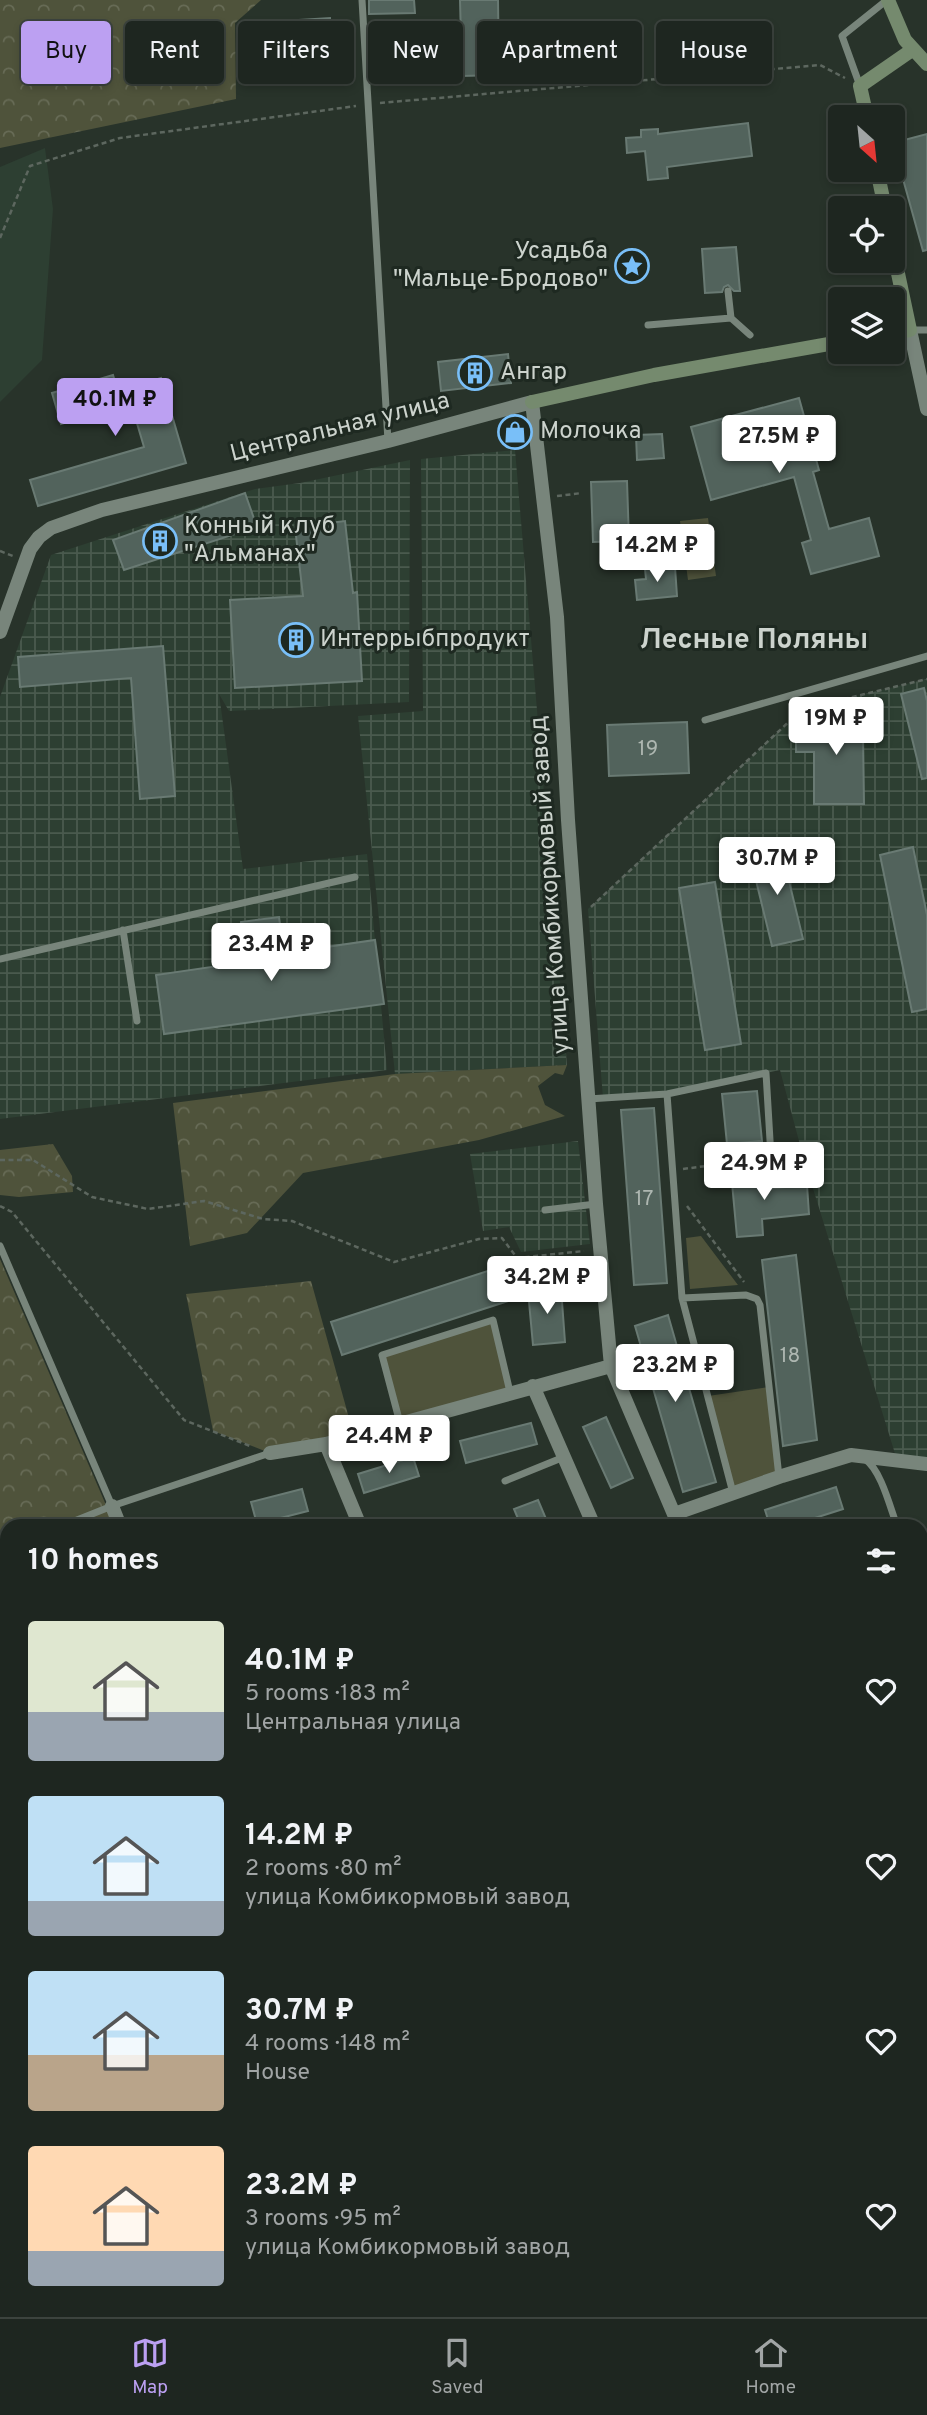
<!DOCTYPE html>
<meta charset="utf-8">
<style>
body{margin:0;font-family:Overpass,sans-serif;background:#2b322d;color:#f1f3f6;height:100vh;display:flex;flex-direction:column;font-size:26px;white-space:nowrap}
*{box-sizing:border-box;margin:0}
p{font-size:23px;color:#a1a5a5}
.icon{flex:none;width:38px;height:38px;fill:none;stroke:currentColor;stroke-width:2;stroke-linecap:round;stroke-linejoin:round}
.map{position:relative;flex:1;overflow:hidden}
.drawer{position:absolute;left:0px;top:1519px;width:928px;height:798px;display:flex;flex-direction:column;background:#1e2620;border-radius:21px 21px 0 0;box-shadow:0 4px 10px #0003,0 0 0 2px #3c433e}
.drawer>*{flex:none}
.top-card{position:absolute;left:21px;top:21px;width:886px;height:63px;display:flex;gap:14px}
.needle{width:46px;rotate:153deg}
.controls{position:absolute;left:828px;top:105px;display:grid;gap:14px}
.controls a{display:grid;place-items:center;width:77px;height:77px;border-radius:7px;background:#1e2620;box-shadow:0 4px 10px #0003,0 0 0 2px #3c433e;font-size:35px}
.price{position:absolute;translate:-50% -60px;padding:0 16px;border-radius:7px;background:#fff;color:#222;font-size:23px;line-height:46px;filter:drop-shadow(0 2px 4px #0008)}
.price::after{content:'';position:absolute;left:50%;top:42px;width:21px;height:16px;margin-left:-10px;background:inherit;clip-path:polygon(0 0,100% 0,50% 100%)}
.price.selected{background:#bca0f2;color:#111}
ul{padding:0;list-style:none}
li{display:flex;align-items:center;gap:21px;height:175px;padding:0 28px}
li span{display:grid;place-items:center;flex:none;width:196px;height:140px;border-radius:7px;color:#555}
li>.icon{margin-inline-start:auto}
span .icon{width:84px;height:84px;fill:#fffc;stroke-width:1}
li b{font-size:30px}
h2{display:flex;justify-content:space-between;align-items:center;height:84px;padding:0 28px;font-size:30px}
.pill{padding:0 24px;border-radius:7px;background:#1e2620;box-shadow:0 4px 10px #0003,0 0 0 2px #3c433e;font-size:24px;line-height:63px}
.pill.selected{background:#bca0f2;color:#111}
.tab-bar{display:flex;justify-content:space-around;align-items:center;height:98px;border-top:2px solid #3c433e;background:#1e2620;font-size:19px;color:#a1a5a5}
.tab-bar a{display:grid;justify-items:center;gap:4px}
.tab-bar .selected{color:#bca0f2}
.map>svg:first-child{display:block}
.built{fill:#2d3f32}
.industrial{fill:url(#industrial-grid)}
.forest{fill:url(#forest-crowns)}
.green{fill:#4f533b}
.building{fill:#52635c;stroke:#697a73;stroke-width:2}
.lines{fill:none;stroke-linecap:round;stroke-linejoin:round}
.path{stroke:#5d675f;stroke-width:2.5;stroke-dasharray:5 3.5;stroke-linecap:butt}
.lane{stroke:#78857b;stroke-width:7}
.street{stroke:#78857b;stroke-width:14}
.secondary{stroke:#758a6e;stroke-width:14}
.rail-casing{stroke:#949c95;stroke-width:8}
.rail{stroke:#1e2921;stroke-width:5;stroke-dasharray:16;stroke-linecap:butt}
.labels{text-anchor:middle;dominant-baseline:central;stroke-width:6;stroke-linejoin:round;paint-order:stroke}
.number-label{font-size:21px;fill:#aeb7b1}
.poi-label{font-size:24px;fill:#ccd3cd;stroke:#1e2921;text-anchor:start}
.street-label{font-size:24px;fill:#ccd3cd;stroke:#1e2921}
.quarter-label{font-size:28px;font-weight:bold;fill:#ccd3cd;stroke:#1e2921}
</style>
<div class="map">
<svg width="927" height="2317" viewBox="0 0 927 2317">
<defs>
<pattern id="industrial-grid" width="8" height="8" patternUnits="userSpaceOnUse" patternTransform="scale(1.75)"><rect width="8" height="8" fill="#2d3f32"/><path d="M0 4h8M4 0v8" fill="none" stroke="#4a5a4e"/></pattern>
<pattern id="forest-crowns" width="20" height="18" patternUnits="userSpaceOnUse" patternTransform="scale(1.75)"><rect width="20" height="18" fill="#4f533b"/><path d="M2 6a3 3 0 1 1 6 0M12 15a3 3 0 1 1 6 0" fill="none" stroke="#676b56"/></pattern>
</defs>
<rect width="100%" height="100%" fill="#28332a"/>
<!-- built -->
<path class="built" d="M45,148l8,61 -11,151 -42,42v-235z
M927,1667v197l-6,3 -1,-198z"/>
<!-- industrial -->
<path class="industrial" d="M515,450l52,615 -172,9 -37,-358 65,-5 -2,-252z
M410,460l-1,242 -180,9 -10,-17 24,175 124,-15 20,216 -387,49v-422l51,-142 204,-66 45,-6z
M927,679v785l-30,-4 -94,-304 -23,-86 -113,24 -64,4 -15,-189 207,-193 12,-8z
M578,1141l12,103 -69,8 -12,-25 -26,4 -13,-77z"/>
<!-- forest -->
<path class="forest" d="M0,0h261l-26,23 1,76 -236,49z
M567,1065l-4,10 -8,-2 -17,13 7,19 20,11 -86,24 -176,33 -56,60 -57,13 -17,-143 222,-29z
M53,1144l19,32 1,16 -54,5 -19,-2v-45z
M0,1259l115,267h-108v706l-7,3z
M311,1281l43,155 -84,17 -57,-22 -27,-137z
M927,1956v156l-7,-15v-139z
M921,2200l6,15v102h-449l-3,-7h445z
M120,2310h318l3,7h-337z"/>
<!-- green -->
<path class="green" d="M708,518l8,58 -28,4 -8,-59z
M701,1236l37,49 -48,4 -4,-51z
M493,1320l17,72 -110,31 -18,-68z
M769,1387l10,90 -46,16 -25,-97z"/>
<!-- building -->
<path class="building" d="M369,0h45l1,13 -46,1z
M460,0h38l1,75 -37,1z
M330,18l2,34 -80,5 -2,-34z
M748,123l4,33 -85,11 1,11 -20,2 -3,-29 -18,2 -1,-15 15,-1v-7l17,-1v5z
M927,134v116l-4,1 -30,-108z
M736,247l4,44h-6l-6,-6 -4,2 -2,5 -17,1 -3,-44z
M508,354l3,29 -70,8 -3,-29z
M113,375l5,16 43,-13 25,85 -148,43 -8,-26 114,-33 -13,-44 -70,21 -9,-31z
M799,398l20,72 -6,2 16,57 40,-11 10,38 -68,18 -9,-31 9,-3 -17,-63 -83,23 -20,-73z
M662,434l2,24 -27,2 -1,-25z
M627,481l2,60 -36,1 -2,-60z
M245,493l12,34 -133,43 -11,-30z
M345,521l8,72 4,-1 5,89 -127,7 -5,-88 73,-4 -8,-69z
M675,567l2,29 -40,4 -2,-20 11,-1 -1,-10z
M163,646l12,150 -35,3 -9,-121 -111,9 -2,-30z
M924,688l3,13v77l-5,1 -21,-85z
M876,718v16h-13l1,70h-50v-52h-18v-33z
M687,722l2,51 -80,3 -2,-51z
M913,847l14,68v94l-15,3 -32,-157z
M781,848l22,91 -31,7 -22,-90z
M715,882l26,162 -36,6 -26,-162z
M279,917l5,36 91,-13 9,64 -220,30 -8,-59 90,-13 -5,-40z
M757,1091l5,50 -35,3 -5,-50z
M654,1108l13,175 -33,2 -13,-175z
M764,1169l2,20 41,-4 2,29 -47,5 1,16 -26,2 -6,-65z
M796,1255l21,185 -34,6 -21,-186z
M497,1268l11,33 -166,54 -11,-33z
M561,1288l4,54 -32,3 -5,-54z
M668,1315l48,167 -33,10 -48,-166z
M606,1417l27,61 -22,10 -28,-61z
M531,1423l6,21 -71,19 -6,-22z
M413,1457l6,19 -55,17 -6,-19z
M836,1487l7,22 -53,17h-20l-5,-16z
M302,1489l6,22 -51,13 -6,-22z
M538,1500l11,26h-28l-7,-17z"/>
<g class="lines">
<!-- path -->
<path class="path" d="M380,103l440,-38 25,13
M0,238l30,-72 90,-28 236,-32
M557,496l25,-3
M0,551l13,5
M591,907l204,-191 12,-8 120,-29
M0,1160h33l59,37 56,12 56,-8 59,18 29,2 102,41 85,-23 23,-1 15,20 67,-7
M683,1169l77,-10
M0,1206l12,6 172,208 66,26
M687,1206l57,76
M920,1965l7,-3
M920,2102l7,16
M460,2310l3,7
M81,2317l17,-7"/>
<!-- lane -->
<path class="lane" d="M362,0l26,441
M860,86l-18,-50 45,-36
M728,291l3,27 19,17
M648,325l83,-7
M910,330h17
M705,720l222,-64
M123,930l14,91
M0,959l355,-82
M667,1094l15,204 64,-3 11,4 3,6 19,172
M588,1099l79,-5 99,-21 5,84
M545,1210l51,-6
M0,1246l112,260
M682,1298l51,195
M400,1423l-18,-68 111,-35 17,72
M865,1459c16,11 25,48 32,67
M505,1481l59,-24
M62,1526l50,-20 158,-53
M0,1551l7,-3
M920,1587l7,18
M920,1660l7,-3"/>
<!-- street -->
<path class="street" d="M910,330l17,79
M0,632l30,-83 9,-12 12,-9 51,-18 286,-69 144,-39 25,215 11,203 28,384 15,162 68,160
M533,1386l61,140
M326,1444l34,82
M270,1453l56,-9 285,-78
M112,1506l8,20
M674,1514l108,-38 69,-21 76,9"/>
<!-- secondary -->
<path class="secondary" d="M888,0l17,40 22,24
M867,117l-7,-31 52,-36
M877,170l8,38
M892,245l18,85 -18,3
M532,402l122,-27 186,-33"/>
<!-- rail casing -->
<g class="rail-casing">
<path id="rail" d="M920,1930l7,-3
M0,2315l12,-5"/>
</g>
<!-- rail -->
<use href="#rail" class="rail"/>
</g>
<!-- icons -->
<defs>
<g id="sight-ring" transform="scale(1.75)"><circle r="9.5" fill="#1e2921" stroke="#79bff8" stroke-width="1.5"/><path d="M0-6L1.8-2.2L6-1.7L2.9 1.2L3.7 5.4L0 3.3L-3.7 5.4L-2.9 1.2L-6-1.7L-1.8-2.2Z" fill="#79bff8"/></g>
<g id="building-ring" transform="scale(1.75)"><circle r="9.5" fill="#1e2921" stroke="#79bff8" stroke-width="1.5"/><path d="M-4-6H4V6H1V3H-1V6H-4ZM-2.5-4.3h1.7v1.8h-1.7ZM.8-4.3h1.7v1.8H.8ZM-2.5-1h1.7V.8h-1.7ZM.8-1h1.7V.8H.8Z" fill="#79bff8"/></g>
<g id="shop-ring" transform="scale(1.75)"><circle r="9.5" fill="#1e2921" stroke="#79bff8" stroke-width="1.5"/><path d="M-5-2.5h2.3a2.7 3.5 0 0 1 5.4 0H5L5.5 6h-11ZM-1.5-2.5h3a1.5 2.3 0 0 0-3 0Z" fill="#79bff8"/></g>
</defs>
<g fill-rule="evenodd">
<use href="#sight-ring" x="632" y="266"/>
<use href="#building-ring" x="475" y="373"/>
<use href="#shop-ring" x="515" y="432"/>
<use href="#building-ring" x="160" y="541"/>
<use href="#building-ring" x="296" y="640"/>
</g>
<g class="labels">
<!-- number labels -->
<g class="number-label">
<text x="648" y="749">19</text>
<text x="644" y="1199">17</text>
<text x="790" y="1356">18</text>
</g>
<!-- poi labels -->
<g class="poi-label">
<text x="608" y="252" text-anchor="end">Усадьба<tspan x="608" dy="28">"Мальце-Бродово"</tspan></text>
<text x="500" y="373">Ангар</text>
<text x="540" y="432">Молочка</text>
<text x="184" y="527">Конный клуб<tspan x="184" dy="28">"Альманах"</tspan></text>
<text x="320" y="640">Интеррыбпродукт</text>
</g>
<!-- street labels -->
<g class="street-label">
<text transform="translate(340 428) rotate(-14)">Центральная улица</text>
<text transform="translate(551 885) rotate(-94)">улица Комбикормовый завод</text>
</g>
<!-- quarter labels -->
<g class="quarter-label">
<text x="754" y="641">Лесные Поляны</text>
</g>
</g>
</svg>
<div class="controls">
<a><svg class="needle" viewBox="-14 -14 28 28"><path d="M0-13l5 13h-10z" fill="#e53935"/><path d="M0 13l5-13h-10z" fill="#a1a5a5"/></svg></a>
<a><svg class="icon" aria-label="locate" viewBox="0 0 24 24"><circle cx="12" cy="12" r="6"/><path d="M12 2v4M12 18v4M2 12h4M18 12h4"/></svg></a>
<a><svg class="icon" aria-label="layers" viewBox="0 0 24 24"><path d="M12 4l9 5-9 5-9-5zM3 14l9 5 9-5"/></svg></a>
</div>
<b class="price selected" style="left:115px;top:438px">40.1M ₽</b>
<b class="price" style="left:779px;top:475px">27.5M ₽</b>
<b class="price" style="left:657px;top:584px">14.2M ₽</b>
<b class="price" style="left:836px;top:757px">19M ₽</b>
<b class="price" style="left:777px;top:897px">30.7M ₽</b>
<b class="price" style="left:271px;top:983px">23.4M ₽</b>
<b class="price" style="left:764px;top:1202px">24.9M ₽</b>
<b class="price" style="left:547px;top:1316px">34.2M ₽</b>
<b class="price" style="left:675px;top:1404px">23.2M ₽</b>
<b class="price" style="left:389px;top:1475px">24.4M ₽</b>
<div class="top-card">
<a class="pill selected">Buy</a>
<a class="pill">Rent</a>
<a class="pill">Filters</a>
<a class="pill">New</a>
<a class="pill">Apartment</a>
<a class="pill">House</a>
</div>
<section class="drawer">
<h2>10 homes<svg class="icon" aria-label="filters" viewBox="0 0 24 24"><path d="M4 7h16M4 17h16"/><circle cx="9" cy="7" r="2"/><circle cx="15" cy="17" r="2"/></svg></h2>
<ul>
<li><span style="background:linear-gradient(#dfe7d0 65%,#9aa5b1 0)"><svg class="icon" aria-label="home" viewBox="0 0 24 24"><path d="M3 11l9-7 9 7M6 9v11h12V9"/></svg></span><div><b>40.1M ₽</b><p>5 rooms · 183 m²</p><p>Центральная улица</p></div><svg class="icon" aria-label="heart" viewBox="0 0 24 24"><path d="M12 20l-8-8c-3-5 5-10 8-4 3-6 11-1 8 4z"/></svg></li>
<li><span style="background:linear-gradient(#bfe0f5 75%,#9aa5b1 0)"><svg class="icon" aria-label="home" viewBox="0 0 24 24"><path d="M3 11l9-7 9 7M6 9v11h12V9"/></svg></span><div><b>14.2M ₽</b><p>2 rooms · 80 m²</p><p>улица Комбикормовый завод</p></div><svg class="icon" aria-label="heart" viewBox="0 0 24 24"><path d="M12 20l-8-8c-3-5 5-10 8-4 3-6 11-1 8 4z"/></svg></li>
<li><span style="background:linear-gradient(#bfe0f5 60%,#b9a48a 0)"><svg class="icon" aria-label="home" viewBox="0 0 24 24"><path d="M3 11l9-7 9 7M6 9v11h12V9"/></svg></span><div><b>30.7M ₽</b><p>4 rooms · 148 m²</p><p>House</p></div><svg class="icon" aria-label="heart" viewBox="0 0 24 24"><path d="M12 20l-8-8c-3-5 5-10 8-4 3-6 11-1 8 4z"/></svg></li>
<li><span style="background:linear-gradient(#ffd9b3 75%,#9aa5b1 0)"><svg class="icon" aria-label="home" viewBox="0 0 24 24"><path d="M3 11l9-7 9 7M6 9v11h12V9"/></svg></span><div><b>23.2M ₽</b><p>3 rooms · 95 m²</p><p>улица Комбикормовый завод</p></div><svg class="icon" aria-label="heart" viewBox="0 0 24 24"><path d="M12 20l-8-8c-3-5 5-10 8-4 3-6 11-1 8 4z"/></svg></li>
</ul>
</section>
</div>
<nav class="tab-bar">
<a class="selected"><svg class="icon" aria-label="map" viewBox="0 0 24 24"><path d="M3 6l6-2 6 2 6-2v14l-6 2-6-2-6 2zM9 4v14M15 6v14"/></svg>Map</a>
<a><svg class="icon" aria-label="saved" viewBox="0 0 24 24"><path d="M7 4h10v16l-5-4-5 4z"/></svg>Saved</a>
<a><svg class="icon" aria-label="home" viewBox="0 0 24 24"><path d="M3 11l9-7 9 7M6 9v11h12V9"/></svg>Home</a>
</nav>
